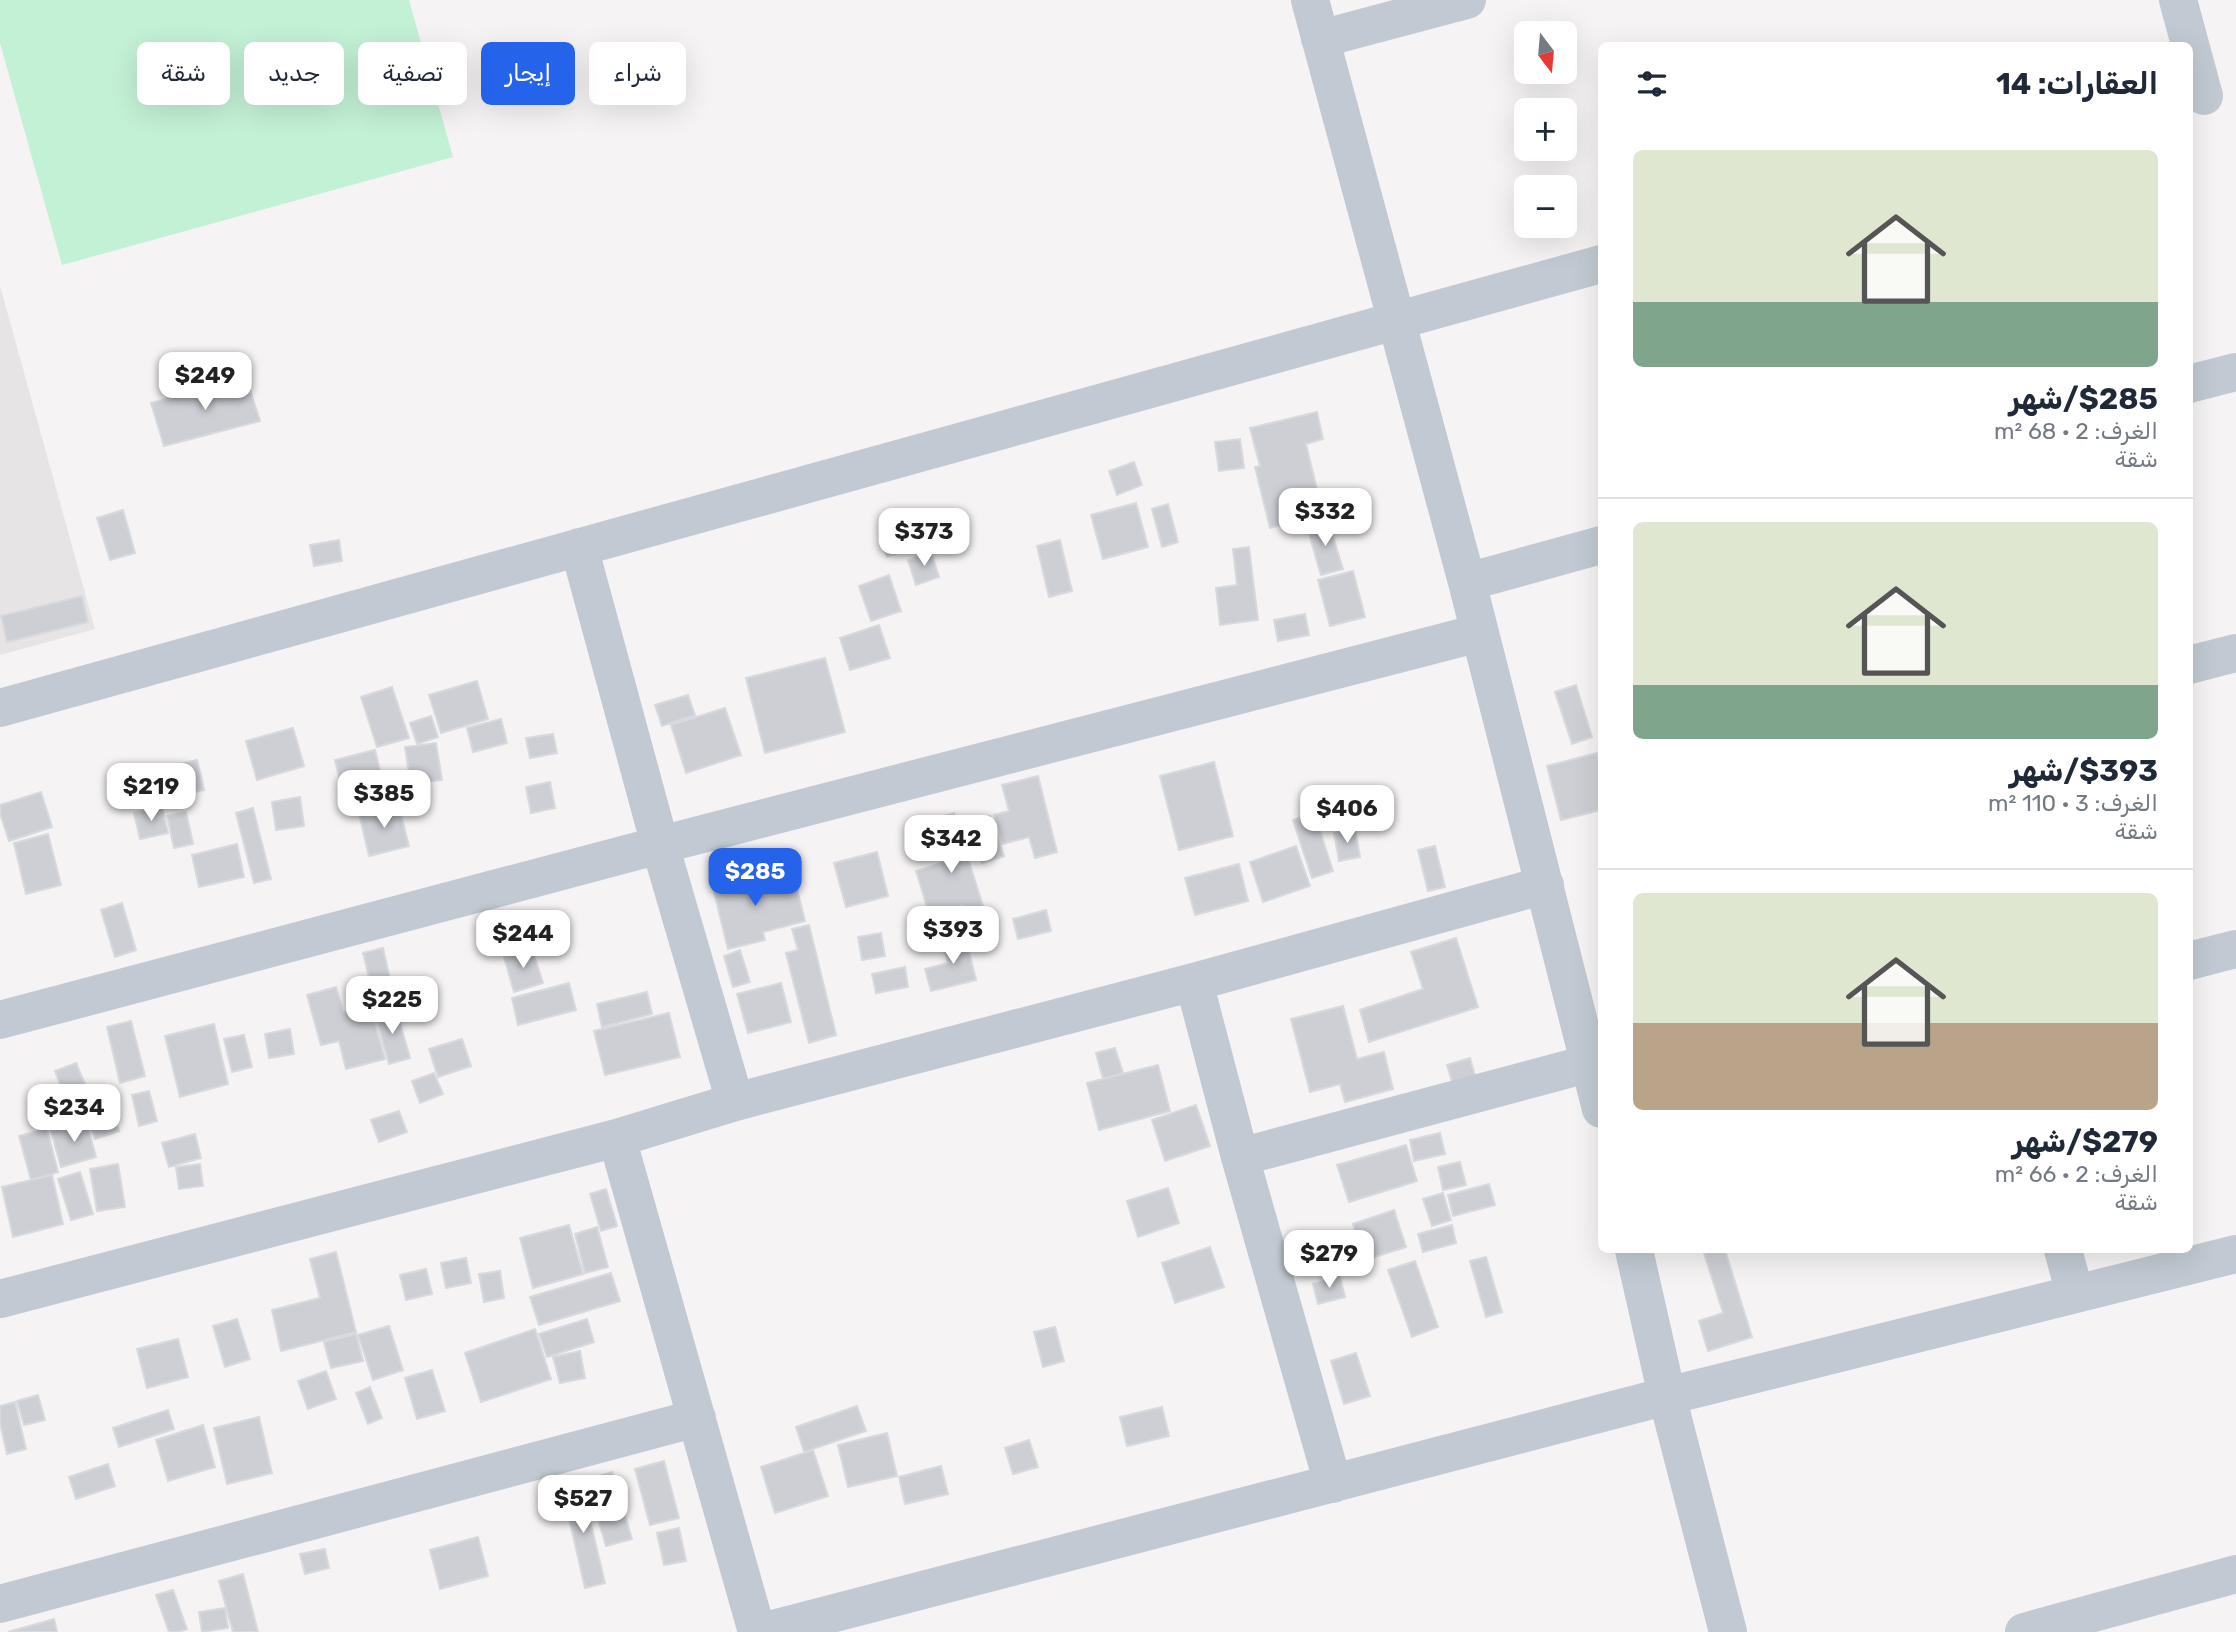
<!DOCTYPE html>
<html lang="ar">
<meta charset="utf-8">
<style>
body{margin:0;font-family:Rubik,Cairo,sans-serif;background:#f6f6f7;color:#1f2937;direction:rtl;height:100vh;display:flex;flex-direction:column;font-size:26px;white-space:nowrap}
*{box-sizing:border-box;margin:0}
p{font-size:23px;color:#747a83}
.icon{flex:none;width:38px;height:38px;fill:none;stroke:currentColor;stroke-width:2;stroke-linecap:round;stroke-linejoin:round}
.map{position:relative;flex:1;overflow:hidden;direction:ltr}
.details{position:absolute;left:1598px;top:42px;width:595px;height:1211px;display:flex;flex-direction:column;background:#fff;border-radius:10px;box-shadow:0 7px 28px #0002;direction:rtl}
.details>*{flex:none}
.guide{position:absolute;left:21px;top:42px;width:665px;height:63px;direction:rtl;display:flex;gap:14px}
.needle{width:46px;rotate:164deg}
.buttons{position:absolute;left:1514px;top:21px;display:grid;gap:14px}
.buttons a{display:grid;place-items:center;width:63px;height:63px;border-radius:10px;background:#fff;box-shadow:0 7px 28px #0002;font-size:35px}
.price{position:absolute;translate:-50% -60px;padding:0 16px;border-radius:14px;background:#fff;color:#222;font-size:23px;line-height:46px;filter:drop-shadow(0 2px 4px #0008)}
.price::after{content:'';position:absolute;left:50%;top:42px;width:21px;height:16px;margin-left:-10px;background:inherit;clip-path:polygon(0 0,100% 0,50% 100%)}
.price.on{background:#2563eb;color:#fff}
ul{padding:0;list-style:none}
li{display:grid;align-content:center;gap:14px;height:371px;padding:0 35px}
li+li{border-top:2px solid #e0e1e3}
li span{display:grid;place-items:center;height:217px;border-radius:10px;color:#555}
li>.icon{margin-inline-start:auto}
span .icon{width:126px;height:126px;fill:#fffc;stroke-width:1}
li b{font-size:30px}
h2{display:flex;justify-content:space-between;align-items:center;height:84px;padding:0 35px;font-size:30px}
.tag{padding:0 24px;border-radius:10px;background:#fff;box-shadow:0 7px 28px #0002;font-size:24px;line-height:63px}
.tag.on{background:#2563eb;color:#fff}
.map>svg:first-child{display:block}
.education{fill:#e6e4e5}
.green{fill:#c3f1d5}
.building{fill:#cdcfd5;stroke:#d7d9de;stroke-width:2}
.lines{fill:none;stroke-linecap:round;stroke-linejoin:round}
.street{stroke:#c1cad2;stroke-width:38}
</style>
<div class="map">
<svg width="2236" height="1632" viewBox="0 0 2236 1632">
<rect width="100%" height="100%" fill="#f5f3f3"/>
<!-- education -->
<path class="education" d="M0,286l95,343 -95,26z"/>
<!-- green -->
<path class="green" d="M0,0h409l44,157 -391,108 -62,-222z"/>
<!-- building -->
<path class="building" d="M246,377l14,44 -96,25 -13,-43z
M1317,412l6,27 -17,5 17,70 -53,14 -15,-61 5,-1 -10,-38z
M1240,439l4,29 -25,3 -4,-29z
M1134,462l8,23 -25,10 -8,-24z
M1136,503l12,44 -45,12 -12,-44z
M1168,504l10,38 -16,5 -10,-38z
M123,510l12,43 -25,7 -13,-42z
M1328,521l15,48 -22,6 -14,-48z
M899,528l8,22 -20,7 -8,-22z
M339,540l3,21 -28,5 -4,-21z
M1060,540l12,51 -23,6 -12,-51z
M1249,547l9,73 -38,5 -4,-37 21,-3 -4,-36z
M931,552l8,25 -23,8 -8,-25z
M1353,571l12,46 -35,9 -12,-46z
M889,575l12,36 -30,10 -12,-35z
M82,596l6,26 -81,20 -6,-26z
M1305,614l4,21 -31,6 -4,-21z
M879,625l11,33 -40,12 -10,-32z
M825,658l20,74 -80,21 -19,-75z
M477,681l11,38 -47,14 -12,-38z
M1576,685l16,52 -20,7 -17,-52z
M392,687l17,51 -32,9 -16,-50z
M688,695l7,20 -33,11 -7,-21z
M725,708l16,47 -55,18 -15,-48z
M431,716l7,21 -21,7 -7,-21z
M501,719l6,24 -34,9 -6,-24z
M293,728l11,38 -47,14 -11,-39z
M553,734l4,19 -27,5 -4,-20z
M436,743l6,37 -31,4 -6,-37z
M375,750l6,25 -40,10 -6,-25z
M1597,753l4,18v39l-40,10 -14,-54z
M197,760l7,30 -40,9 -7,-30z
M1214,762l19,74 -54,14 -19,-74z
M1038,776l19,76 -22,6 -6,-21 -27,7 -8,-29 15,-4 -7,-26z
M550,782l5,26 -24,5 -5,-26z
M41,792l11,35 -43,14 -9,-28v-8z
M300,797l4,29 -28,4 -4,-28z
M398,803l11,43 -40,10 -10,-43z
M162,807l6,26 -28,6 -6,-26z
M253,808l18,71 -17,4 -18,-70z
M186,812l7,32 -19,4 -7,-32z
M1314,812l19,59 -21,7 -19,-58z
M954,813l32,103 -18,6 -5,-17 -33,11 -14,-45 30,-9 -13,-42z
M990,816l14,40 -22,7 -14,-40z
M1355,829l5,28 -21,4 -5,-28z
M48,834l13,51 -35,9 -12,-51z
M237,844l7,33 -45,10 -7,-32z
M1296,846l14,40 -47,16 -13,-40z
M1435,846l10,41 -17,4 -10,-41z
M877,852l11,44 -42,11 -12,-44z
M1239,864l9,37 -53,14 -10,-37z
M767,871l5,21 24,-7 9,36 -42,11 2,8 -37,9 -16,-65z
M122,903l14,47 -21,7 -14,-47z
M1046,910l5,21 -33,8 -5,-20z
M809,925l27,110 -27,8 -23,-90 12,-3 -6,-21z
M881,933l4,23 -23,4 -4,-23z
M965,935l11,45 -45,11 -6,-22 23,-6 -6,-23z
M1456,938l22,69 -109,35 -9,-32 63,-21 -12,-37z
M383,948l8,36 -19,5 -9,-36z
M532,948l11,35 -29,9 -10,-35z
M740,950l10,32 -17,5 -9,-31z
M905,967l3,20 -32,6 -4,-19z
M569,983l7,27 -58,15 -6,-27z
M781,983l10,39 -43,11 -11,-39z
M336,987l7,25 27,-7 15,54 -39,10 -7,-28 -18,4 -14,-50z
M647,992l5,22 -50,13 -5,-23z
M1343,1006l14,53 27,-7 9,37 -48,13 -5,-18 -30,8 -19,-73z
M396,1009l14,49 -21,6 -14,-49z
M669,1013l11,44 -75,18 -11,-44z
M131,1021l14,55 -25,7 -13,-56z
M214,1024l14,60 -48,13 -15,-61z
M290,1029l4,25 -25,4 -4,-24z
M244,1035l8,32 -20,5 -8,-33z
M462,1039l9,27 -33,11 -9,-28z
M1115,1048l8,25 -20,6 -7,-26z
M1470,1058l12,41 -23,7 -12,-41z
M76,1063l9,21 -22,8 -8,-21z
M1158,1065l12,46 -71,19 -12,-47z
M434,1073l9,21 -23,9 -8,-22z
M53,1089l12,31 -24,9 -12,-30z
M149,1091l8,30 -18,5 -7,-31z
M110,1104l9,27 -24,8 -9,-26z
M1196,1105l14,41 -45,15 -13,-41z
M399,1111l8,21 -28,10 -8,-22z
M86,1120l10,37 -35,10 -10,-36z
M47,1129l11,43 -27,8 -12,-44z
M1440,1133l5,21 -31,7 -4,-21z
M195,1134l6,24 -32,9 -7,-24z
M1406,1145l11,36 -68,21 -12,-37z
M1460,1162l6,23 -23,5 -5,-23z
M118,1164l7,43 -28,4 -7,-42z
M200,1164l3,22 -24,3 -3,-22z
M80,1172l13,42 -22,6 -13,-41z
M52,1175l11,49 -50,13 -11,-50z
M1489,1184l6,21 -42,11 -5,-21z
M1168,1188l11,35 -41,14 -11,-36z
M606,1189l11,37 -16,5 -11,-37z
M1443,1193l8,27 -19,6 -9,-27z
M1394,1210l12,37 -41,13 -12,-36z
M569,1225l14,49 -50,14 -13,-50z
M1452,1225l4,18 -33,9 -5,-18z
M597,1227l11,40 -23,6 -10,-39z
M1210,1247l14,40 -49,16 -13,-40z
M1703,1250h22l27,87 -44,14 -9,-30 24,-8z
M336,1252l20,80 -75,19 -9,-41 48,-12 -10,-39z
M1486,1257l16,55 -16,5 -16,-56z
M466,1258l5,25 -25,5 -5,-25z
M1415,1261l23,66 -26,10 -24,-67z
M426,1269l6,25 -26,6 -6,-25z
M500,1271l4,27 -20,4 -5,-28z
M611,1273l9,28 -81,24 -9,-28z
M1340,1277l5,20 -27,7 -5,-20z
M237,1319l13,40 -25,8 -12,-41z
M587,1319l7,23 -47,15 -8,-23z
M389,1326l14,44 -30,10 -15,-45z
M1055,1327l9,34 -21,6 -9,-35z
M535,1329l16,50 -70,23 -16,-49z
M356,1334l7,27 -32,7 -7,-26z
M178,1339l10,38 -41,11 -10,-39z
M580,1351l5,27 -25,5 -7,-26z
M1356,1353l14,43 -26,8 -13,-43z
M432,1370l13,41 -28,8 -12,-41z
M326,1371l10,28 -28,10 -10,-28z
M370,1387l12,31 -14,6 -12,-31z
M38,1395l7,25 -21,5 -7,-24z
M15,1402l11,47 -19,5 -7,-31v-17z
M857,1406l9,25 -62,21 -8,-25z
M1162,1407l7,29 -42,10 -7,-29z
M168,1410l6,19 -55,18 -6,-19z
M259,1417l13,56 -45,11 -13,-56z
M203,1425l12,42 -47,14 -12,-41z
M887,1433l10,43 -49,11 -10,-42z
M1029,1440l9,27 -25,7 -8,-26z
M813,1450l15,46 -53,17 -14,-46z
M664,1461l15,57 -29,7 -15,-56z
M108,1464l7,22 -39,13 -7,-22z
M941,1466l7,28 -43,10 -6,-27z
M612,1472l20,67 -26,7 -20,-66z
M581,1482l24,101 -20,5 -23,-101z
M679,1528l7,33 -22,4 -7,-32z
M478,1537l10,39 -48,13 -10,-39z
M325,1549l4,19 -24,6 -5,-20z
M243,1574l15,58h-25l-14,-51z
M173,1590l14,39 -9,3h-9l-13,-37z
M225,1608l3,20 -26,4 -3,-20z
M54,1619l3,13h-49z"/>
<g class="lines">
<!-- street -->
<path class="street" d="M1310,0l157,582 134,527
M2178,0l26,96
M1320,39l147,-39
M2189,384l47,-12
M579,547l81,298 75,257
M1467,582l134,-37
M2189,665l47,-12
M0,708l1601,-444
M2189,961l47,-12
M1194,982l46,175 93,327
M0,1020l660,-175 819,-212
M617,1138l140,494
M1240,1157l351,-94
M1634,1250l33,146 61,236
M2063,1250l12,44
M0,1299l617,-161 118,-36 459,-120 351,-97
M0,1604l697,-186
M762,1632l905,-236 569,-142
M2024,1632l212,-58"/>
</g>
</svg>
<div class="buttons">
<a><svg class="needle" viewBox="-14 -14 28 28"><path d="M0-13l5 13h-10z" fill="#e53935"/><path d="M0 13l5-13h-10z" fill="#747a83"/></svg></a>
<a>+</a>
<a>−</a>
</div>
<b class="price" style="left:205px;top:412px">$249</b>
<b class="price" style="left:1325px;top:548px">$332</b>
<b class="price" style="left:924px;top:568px">$373</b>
<b class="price" style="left:151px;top:823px">$219</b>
<b class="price" style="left:384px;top:830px">$385</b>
<b class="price" style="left:1347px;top:845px">$406</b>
<b class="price" style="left:951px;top:875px">$342</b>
<b class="price on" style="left:755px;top:908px">$285</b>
<b class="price" style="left:953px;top:966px">$393</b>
<b class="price" style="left:523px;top:970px">$244</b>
<b class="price" style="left:392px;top:1036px">$225</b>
<b class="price" style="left:74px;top:1144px">$234</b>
<b class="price" style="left:1329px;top:1290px">$279</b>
<b class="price" style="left:583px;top:1535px">$527</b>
<div class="guide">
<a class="tag">شراء</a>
<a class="tag on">إيجار</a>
<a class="tag">تصفية</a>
<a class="tag">جديد</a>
<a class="tag">شقة</a>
</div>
<section class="details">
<h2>العقارات: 14<svg class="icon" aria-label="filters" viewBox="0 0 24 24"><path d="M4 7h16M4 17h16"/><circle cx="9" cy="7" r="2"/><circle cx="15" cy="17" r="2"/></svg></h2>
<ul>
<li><span style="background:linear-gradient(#dfe7d0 70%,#7fa58c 0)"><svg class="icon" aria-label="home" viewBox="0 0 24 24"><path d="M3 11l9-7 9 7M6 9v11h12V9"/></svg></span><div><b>$285/شهر</b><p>الغرف: 2 · 68 m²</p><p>شقة</p></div></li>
<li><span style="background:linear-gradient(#dfe7d0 75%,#7fa58c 0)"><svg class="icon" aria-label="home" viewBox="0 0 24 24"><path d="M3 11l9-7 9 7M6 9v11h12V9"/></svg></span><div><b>$393/شهر</b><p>الغرف: 3 · 110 m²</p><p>شقة</p></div></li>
<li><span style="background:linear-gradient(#dfe7d0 60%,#b9a48a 0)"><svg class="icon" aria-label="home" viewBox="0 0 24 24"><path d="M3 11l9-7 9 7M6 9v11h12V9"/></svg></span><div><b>$279/شهر</b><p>الغرف: 2 · 66 m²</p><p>شقة</p></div></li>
</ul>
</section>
</div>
